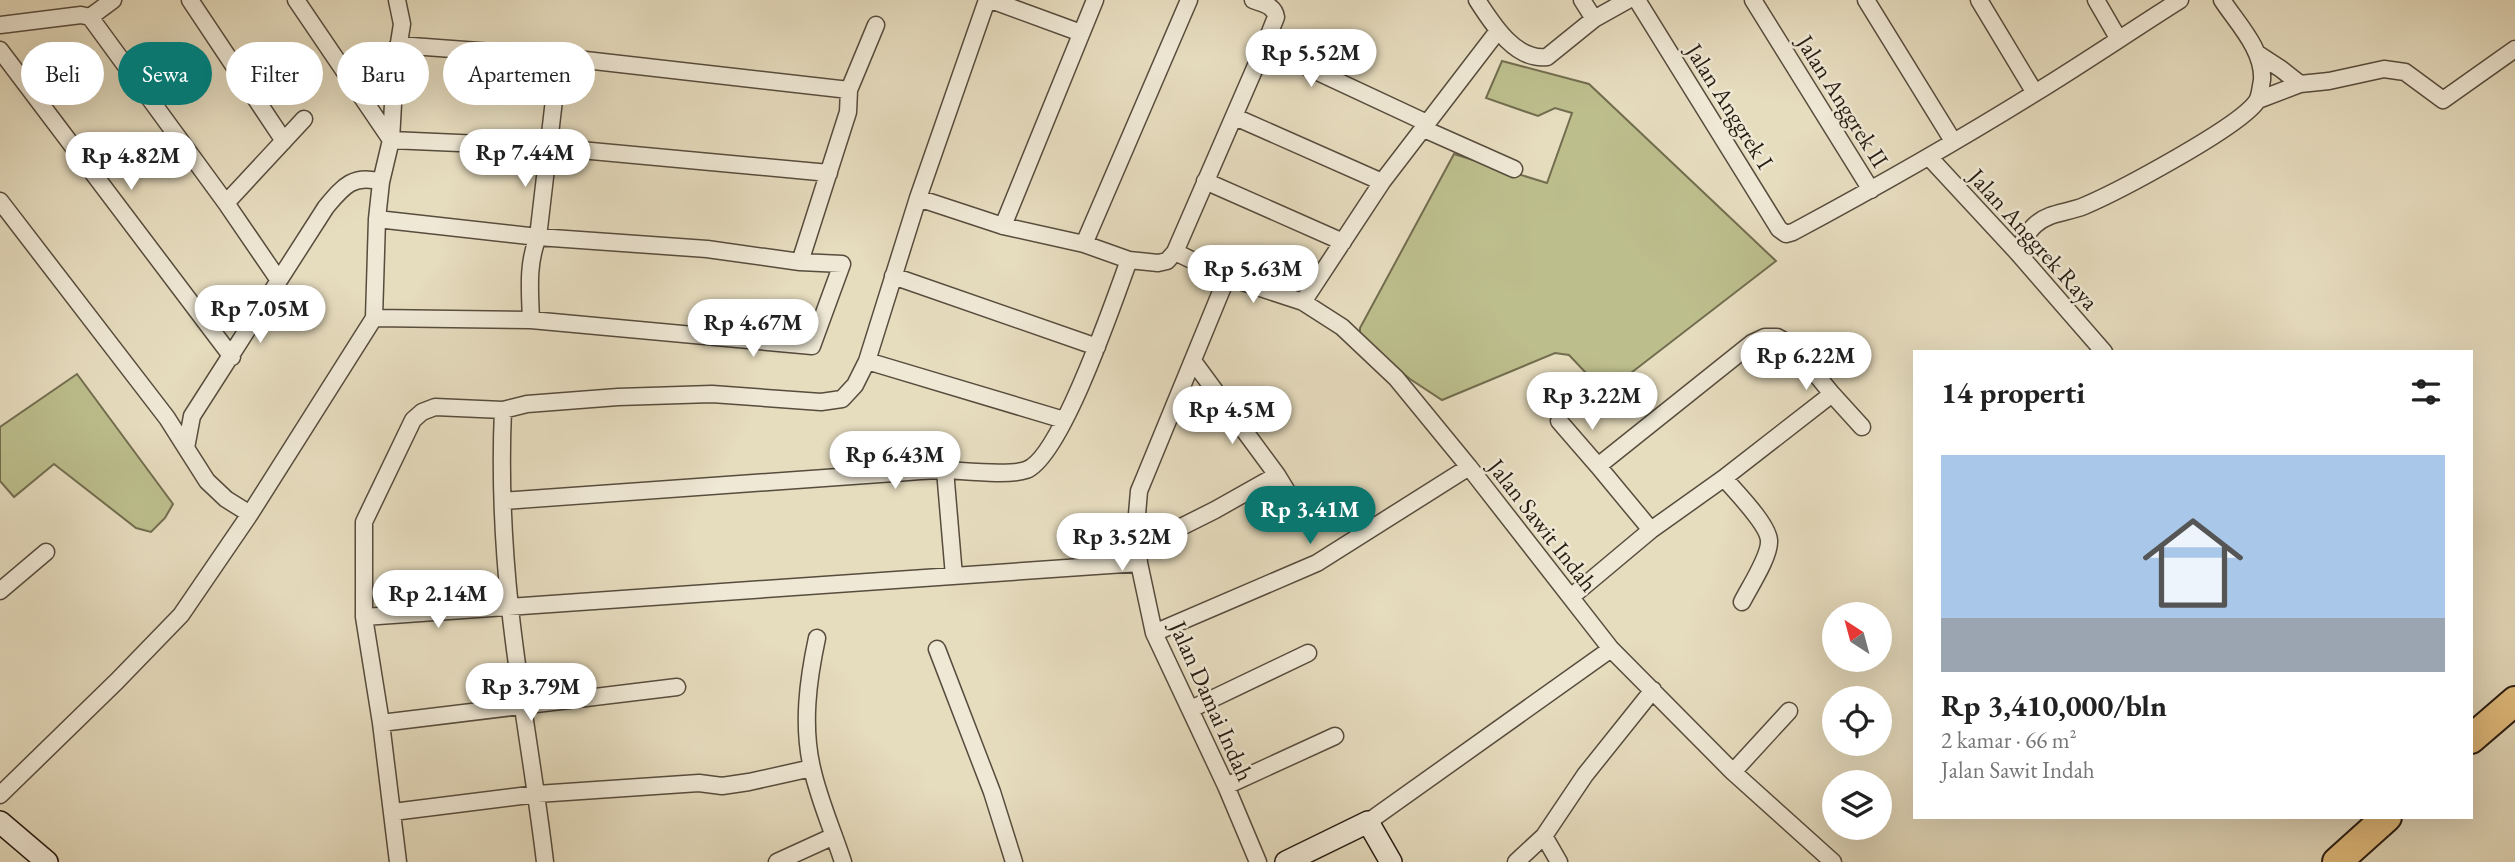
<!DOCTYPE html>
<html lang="id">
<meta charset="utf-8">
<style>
body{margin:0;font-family:"EB Garamond",serif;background:#f2f2f2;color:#222;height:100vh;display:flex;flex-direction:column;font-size:26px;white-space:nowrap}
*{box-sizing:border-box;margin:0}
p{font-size:23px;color:#767676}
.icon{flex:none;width:38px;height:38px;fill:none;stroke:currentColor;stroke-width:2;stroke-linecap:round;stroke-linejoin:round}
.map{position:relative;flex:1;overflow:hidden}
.drawer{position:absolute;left:1913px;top:350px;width:560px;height:469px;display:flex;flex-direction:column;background:#fff;border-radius:0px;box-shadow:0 7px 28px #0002}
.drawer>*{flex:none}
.hud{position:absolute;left:21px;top:42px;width:665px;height:63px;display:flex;gap:14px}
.needle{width:46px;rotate:324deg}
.fabs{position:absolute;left:1822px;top:602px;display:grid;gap:14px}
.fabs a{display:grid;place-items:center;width:70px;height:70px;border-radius:50%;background:#fff;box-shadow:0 7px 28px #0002;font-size:35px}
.price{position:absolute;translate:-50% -60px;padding:0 16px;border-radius:24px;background:#fff;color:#222;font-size:23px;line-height:46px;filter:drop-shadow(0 2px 4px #0008)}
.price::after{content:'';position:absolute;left:50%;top:42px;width:21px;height:16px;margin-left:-10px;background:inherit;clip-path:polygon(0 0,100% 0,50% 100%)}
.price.active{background:#0f766e;color:#fff}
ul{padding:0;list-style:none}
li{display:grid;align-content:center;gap:14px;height:371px;padding:0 28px}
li+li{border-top:2px solid #e0e0e0}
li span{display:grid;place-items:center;height:217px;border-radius:0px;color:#555}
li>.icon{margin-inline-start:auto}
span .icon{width:126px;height:126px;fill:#fffc;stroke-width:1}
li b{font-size:30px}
h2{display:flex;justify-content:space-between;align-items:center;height:84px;padding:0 28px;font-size:30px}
.chip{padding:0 24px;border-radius:32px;background:#fff;box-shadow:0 7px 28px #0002;font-size:24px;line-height:63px}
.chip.active{background:#0f766e;color:#fff}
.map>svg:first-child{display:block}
.green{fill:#bcbe8c;stroke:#726d4f;stroke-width:2}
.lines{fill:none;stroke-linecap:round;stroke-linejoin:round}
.street-casing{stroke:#574c3d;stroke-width:19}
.secondary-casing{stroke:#271c12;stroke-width:24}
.highway-casing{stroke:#271c12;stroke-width:32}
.street{stroke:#efe8d5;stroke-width:16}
.secondary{stroke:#efe8d5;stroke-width:21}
.highway{stroke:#e3be7f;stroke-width:28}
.labels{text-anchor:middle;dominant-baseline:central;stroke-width:5;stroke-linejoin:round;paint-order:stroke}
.street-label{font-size:24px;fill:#271c12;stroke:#efe8d5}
</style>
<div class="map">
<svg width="2515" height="862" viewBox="0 0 2515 862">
<rect width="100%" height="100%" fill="#e6dcbe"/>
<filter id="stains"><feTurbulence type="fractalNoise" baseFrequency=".00286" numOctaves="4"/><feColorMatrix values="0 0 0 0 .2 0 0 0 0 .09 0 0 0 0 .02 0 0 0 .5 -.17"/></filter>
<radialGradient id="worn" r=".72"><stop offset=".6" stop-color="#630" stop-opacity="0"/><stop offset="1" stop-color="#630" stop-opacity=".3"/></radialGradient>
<!-- green -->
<path class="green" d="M1502,61l87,23 187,177 -171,132 -36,-38 -14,-2 -113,47 -32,-21 -50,-42v-9l94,-174 93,29 25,-70 -17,-5 -17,8 -52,-18z
M77,374l96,130 -8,14 -14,14 -15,-4 -82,-64 -40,33 -14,-16v-54z"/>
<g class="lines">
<!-- street casing -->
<g class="street-casing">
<path id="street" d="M190,0l94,141
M296,0l95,140 157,7 281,26
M991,0l90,33
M1253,0c10,4 21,5 23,17l-12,30 163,76
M1477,0c15,23 38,61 70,57l47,-38 34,-19
M1582,0l12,19
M1637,0l142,229 7,5 7,-2c82,-44 163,-90 242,-139 49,-30 96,-62 145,-93
M1753,0l118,190
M1866,0l87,141
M1979,0l56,93
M2096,0l22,38
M90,17l23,-17
M0,25l81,-10 9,2 136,186 52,76
M398,45l161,12 290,33
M0,50l232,307
M2258,54l23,15 19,15
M2258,100l42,-16 29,-3 55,-12 21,3 38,28 72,-51
M1235,117l147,65
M1424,129l90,40
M1929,157l88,95 87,100
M1205,181l138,61
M918,198l85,28 81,18 45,16 29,3 9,-2 8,-9 52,25 76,25 79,-120 115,-150
M0,201l167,217 19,30
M226,203l78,-84
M377,219l161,18 169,12 93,13
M1003,226l92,-226
M1084,244l105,-244
M1175,252l89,-205
M2017,252c5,-9 10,-20 18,-27 14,-13 32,-12 49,-19 33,-14 156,-79 173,-105 3,-5 4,-16 5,-21 2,-30 -25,-57 -40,-80
M893,276l204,71
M1227,277l-83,202 -5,12 -3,35 3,37 15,70 72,153 32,76
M1303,302l39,25 54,51 73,89 142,182 122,123 100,90
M374,318l157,2 281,26 30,-82 -42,-2 48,-150 1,-22 27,-65
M531,320c-1,-29 -4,-56 7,-83l21,-180
M867,361l197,59
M1193,361l84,114 22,36
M503,410c-3,65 0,132 7,198 9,85 25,169 35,254
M1559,421l39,45
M945,470l9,106
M1724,478c11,13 45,47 45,63 1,15 -20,47 -27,61
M503,501l405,-29c13,-1 26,-2 38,-2 20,1 63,6 80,0 35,-12 89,-172 103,-210
M250,514l-24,-15 -19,-18 -21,-33 6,-32 134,-209c16,-19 27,-34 55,-25
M1651,530l-53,-64 154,-123 13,-6h12l15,8 40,49 30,33
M1139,548l76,-38 62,-35
M0,591l46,-39
M1571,597l80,-67 73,-52 108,-84
M364,617l775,-54
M1154,633l163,-70 152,-96
M817,638c-9,42 -15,87 -5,130 7,32 21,63 31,94
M937,649l55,143 22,70
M1191,709l117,-56
M381,723l296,-36
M1733,772l56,-61
M1226,786l109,-50
M0,795l117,-114 64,-66 69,-101 124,-196 3,-99 4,-37 10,-42 4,-72 7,-44 -5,-24
M393,812l144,-18 162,-11 23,3 27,-4 63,-14
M1368,822l243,-173
M1544,836l15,26
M398,862l-17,-139 -17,-106v-95l49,-102 9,-8 13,-5 68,3 24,-6 91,-7 94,-3 109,8 21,-3 13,-14 12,-24 51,-163 69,-198
M777,862l57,-26
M1516,862l28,-26 41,-61 68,-85"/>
</g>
<!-- secondary casing -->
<g class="secondary-casing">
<path id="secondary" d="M0,822l47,40
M1286,862l82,-40 23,40"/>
</g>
<!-- highway casing -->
<g class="highway-casing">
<path id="highway" d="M2471,739l44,-38
M2337,862l50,-45"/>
</g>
<!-- street -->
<use href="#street" class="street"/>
<!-- secondary -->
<use href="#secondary" class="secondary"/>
<!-- highway -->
<use href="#highway" class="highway"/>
</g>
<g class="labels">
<!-- street labels -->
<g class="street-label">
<text transform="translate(1843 101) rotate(58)">Jalan Anggrek II</text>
<text transform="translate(1730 106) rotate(58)">Jalan Anggrek I</text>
<text transform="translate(2034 239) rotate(48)">Jalan Anggrek Raya</text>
<text transform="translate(1543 525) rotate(52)">Jalan Sawit Indah</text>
<text transform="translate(1212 701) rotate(66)">Jalan Damai Indah</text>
</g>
</g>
<rect width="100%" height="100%" filter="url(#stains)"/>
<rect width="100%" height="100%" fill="url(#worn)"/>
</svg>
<div class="fabs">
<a><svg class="needle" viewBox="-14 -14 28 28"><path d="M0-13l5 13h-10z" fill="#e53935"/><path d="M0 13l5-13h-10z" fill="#767676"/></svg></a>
<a><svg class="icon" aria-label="locate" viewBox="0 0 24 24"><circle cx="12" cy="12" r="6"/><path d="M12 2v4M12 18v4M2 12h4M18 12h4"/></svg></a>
<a><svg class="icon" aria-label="layers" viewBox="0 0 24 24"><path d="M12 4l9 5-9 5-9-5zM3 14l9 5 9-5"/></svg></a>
</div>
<b class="price" style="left:1311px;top:89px">Rp 5.52M</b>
<b class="price" style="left:525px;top:189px">Rp 7.44M</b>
<b class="price" style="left:131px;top:192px">Rp 4.82M</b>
<b class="price" style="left:1253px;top:305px">Rp 5.63M</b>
<b class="price" style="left:260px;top:345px">Rp 7.05M</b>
<b class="price" style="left:753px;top:359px">Rp 4.67M</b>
<b class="price" style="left:1806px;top:392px">Rp 6.22M</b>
<b class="price" style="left:1592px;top:432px">Rp 3.22M</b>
<b class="price" style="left:1232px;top:446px">Rp 4.5M</b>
<b class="price" style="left:895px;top:491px">Rp 6.43M</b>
<b class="price active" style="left:1310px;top:546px">Rp 3.41M</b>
<b class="price" style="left:1122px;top:573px">Rp 3.52M</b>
<b class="price" style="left:438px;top:630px">Rp 2.14M</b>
<b class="price" style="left:531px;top:723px">Rp 3.79M</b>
<div class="hud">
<a class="chip">Beli</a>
<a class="chip active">Sewa</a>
<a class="chip">Filter</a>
<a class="chip">Baru</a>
<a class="chip">Apartemen</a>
</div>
<section class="drawer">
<h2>14 properti<svg class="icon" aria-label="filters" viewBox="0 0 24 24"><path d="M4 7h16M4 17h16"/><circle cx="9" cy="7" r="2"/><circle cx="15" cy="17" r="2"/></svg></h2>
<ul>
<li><span style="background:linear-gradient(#a9c7e8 75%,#9aa5b1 0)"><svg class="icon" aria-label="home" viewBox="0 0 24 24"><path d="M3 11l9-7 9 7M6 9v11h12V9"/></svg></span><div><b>Rp 3,410,000/bln</b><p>2 kamar · 66 m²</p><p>Jalan Sawit Indah</p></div></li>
</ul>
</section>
</div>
